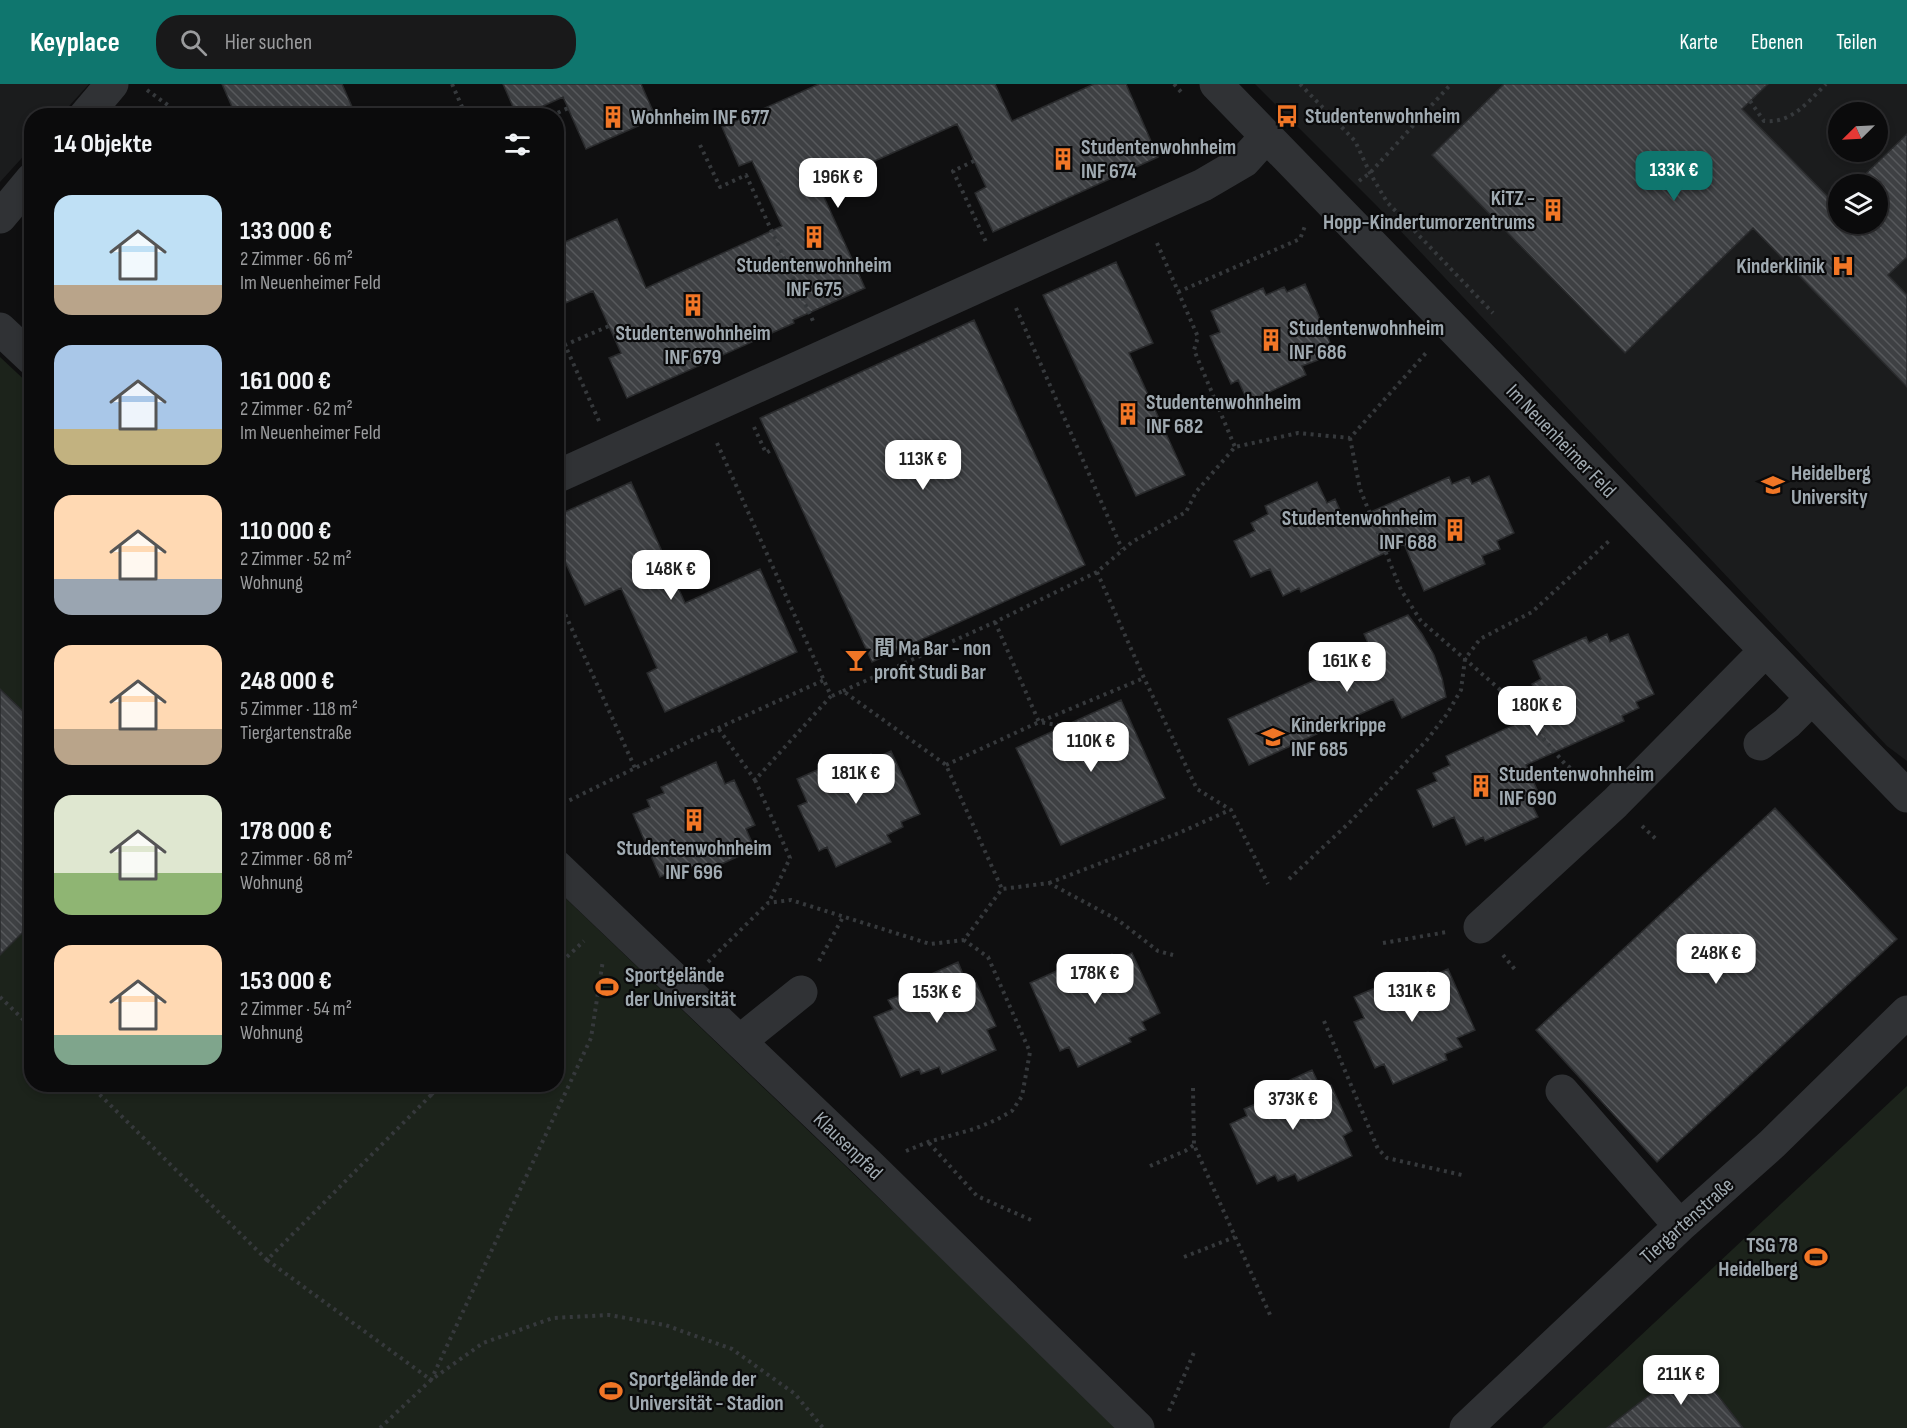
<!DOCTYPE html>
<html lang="de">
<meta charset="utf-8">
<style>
body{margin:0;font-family:"Sofia Sans Condensed","Noto Sans SC",sans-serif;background:#19191a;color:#f1f3f6;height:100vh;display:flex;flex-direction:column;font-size:22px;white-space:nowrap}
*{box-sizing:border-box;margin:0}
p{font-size:20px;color:#9a9b9d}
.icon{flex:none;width:33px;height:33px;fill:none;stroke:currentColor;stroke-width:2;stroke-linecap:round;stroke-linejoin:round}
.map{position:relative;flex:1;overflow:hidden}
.side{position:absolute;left:24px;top:24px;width:540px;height:984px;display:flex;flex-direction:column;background:#0b0b0c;border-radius:24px;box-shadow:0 3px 9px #0003,0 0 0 2px #2b2b2d}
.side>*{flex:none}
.needle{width:39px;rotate:246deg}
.buttons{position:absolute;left:1828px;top:18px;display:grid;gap:12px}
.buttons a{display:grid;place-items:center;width:60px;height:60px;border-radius:50%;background:#0b0b0c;box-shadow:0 3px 9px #0003,0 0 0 2px #2b2b2d;font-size:30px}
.price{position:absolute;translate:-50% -51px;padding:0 14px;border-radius:12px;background:#fff;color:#222;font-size:20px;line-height:39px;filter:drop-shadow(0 2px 3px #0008)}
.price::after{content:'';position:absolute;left:50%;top:36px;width:18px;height:14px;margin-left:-9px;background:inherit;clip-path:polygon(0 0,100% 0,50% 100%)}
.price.on{background:#0f766e;color:#fff}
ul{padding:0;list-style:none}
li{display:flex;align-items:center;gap:18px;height:150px;padding:0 30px}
li span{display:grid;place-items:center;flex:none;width:168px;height:120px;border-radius:18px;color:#555}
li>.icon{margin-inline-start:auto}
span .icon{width:72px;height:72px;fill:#fffc;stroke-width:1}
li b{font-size:26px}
h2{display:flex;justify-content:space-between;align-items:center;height:72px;padding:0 30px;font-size:26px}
header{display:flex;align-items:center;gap:36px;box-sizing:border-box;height:84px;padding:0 30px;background:#0f766e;color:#fff}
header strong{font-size:28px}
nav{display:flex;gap:33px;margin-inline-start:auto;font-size:21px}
.search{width:420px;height:54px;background:#19191a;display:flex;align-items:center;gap:15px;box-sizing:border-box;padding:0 21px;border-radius:24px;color:#9a9b9d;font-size:22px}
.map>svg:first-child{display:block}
.built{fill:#1b1c1d;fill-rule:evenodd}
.pitch{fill:#1c231b}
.building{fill:url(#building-back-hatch);stroke:#292a2c;stroke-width:1.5}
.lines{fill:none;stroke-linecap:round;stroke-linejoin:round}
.path{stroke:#36393c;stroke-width:4;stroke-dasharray:3 4.5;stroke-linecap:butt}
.minor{stroke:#303235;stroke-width:33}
.labels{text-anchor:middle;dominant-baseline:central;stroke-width:4.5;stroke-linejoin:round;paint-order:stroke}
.poi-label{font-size:21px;font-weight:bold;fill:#a0aab1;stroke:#0a0a0b;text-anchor:start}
.street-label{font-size:21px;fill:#a0aab1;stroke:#0a0a0b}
</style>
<header>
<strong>Keyplace</strong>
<div class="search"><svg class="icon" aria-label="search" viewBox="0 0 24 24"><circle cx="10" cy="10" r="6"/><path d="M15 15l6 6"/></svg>Hier suchen</div>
<nav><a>Karte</a><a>Ebenen</a><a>Teilen</a></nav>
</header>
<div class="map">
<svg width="1907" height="1344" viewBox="0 0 1907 1344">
<defs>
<pattern id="building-back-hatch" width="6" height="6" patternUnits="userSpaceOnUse" patternTransform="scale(1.5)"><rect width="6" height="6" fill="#3e4043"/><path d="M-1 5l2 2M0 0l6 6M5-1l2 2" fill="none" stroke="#57595c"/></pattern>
</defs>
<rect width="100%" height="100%" fill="#0f0f10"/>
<!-- built -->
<path class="built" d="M0,0h89l-28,31 -29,1 -1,32 -31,34z
M1255,0h652v677l-20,-15 -511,-541zM1839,28h39v40h-39zM1839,100h39v40h-39z"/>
<!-- pitch -->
<path class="pitch" d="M0,273l32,30v697h524l1,-194 562,538h-1119z
M1907,1002v342h-365z"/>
<!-- building -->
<path class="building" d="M222,0h120l14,32h-120z
M503,0h138l15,34 -70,31 -23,-52 -42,19h-4z
M819,0h176l17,37 82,-37h32l32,73 -165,75 -18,-39 11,-6 -29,-63 -138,62 46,102 -72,32 1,3 -167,75 -18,-40 12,-5 -28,-62 -37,16v-61l61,-27 29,69 136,-62 -30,-65 -13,5 -17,-39z
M1504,0h264l-26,25 93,95 4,-4v24h39v-40h-23l52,-50v123l-19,18 19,20v92l-154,-159 -128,125 -193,-198z
M1116,178l37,81 -24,10 56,122 -49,21 -93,-201z
M1305,200l26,61 -16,7 3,8 -16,6 4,9 -58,27 -10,-22 -7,4 -21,-48 10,-4 -9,-21 52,-23 3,7 18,-8 3,5z
M974,236l111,245 -213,97 -112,-244z
M1489,392l25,57 -17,8 3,8 -18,7 3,8 -61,27 -20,-47 -103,48 -2,-4 -16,8 -13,-27 -19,8 -17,-36 21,-10 -4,-8 17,-9 -3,-8 52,-24 10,21 8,-4 11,24 103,-46 3,7 17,-7 3,7z
M631,398l54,121 75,-34 37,83 -132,60 -18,-39 10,-5 -36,-80 -36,17 -29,-63v-26z
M1408,531l14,19 12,21 8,23 4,19 -44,21 -9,-19 -144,66 -21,-46 145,-65 -9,-20z
M1607,550l3,8 18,-8 26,60 -18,8 3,6 -17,8 2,5 -98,44 12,27 -10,5 10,20 -53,24 -2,-4 -17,8 -12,-28 -21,10 -16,-37 20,-9 -4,-8 17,-8 -4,-9 98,-45 -12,-27 9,-5 -8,-18 53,-24 3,6z
M0,605l32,31v203l-32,32z
M1121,616l44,98 -104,47 -45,-97z
M891,667l29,63 -19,8 2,5 -16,8 4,7 -55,25 -9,-20 -8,4 -21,-45 9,-4 -10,-23 54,-24 3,7 17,-8 3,5z
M716,678l9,22 9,-4 21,45 -9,4 9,20 -54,24 -4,-8 -17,8 -2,-4 -18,8 -27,-63 17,-7 -3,-7 17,-7 -3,-6z
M1775,724l122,131 -240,223 -121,-132z
M1132,869l28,60 -18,9 4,8 -17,8 2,4 -53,25 -9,-20 -9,4 -30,-68 62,-28 4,7 16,-8 3,7z
M958,878l9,22 8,-4 21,46 -9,4 9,20 -54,24 -3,-7 -18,7 -2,-5 -18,8 -27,-60 19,-8 -5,-9 17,-7 -3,-6z
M1448,885l27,61 -18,8 5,9 -17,7 2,6 -54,24 -9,-20 -9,4 -21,-46 10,-4 -10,-21 54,-23 2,5 18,-7 2,5z
M1312,986l10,20 9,-5 21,46 -9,5 9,20 -54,25 -3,-7 -17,7 -3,-6 -18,9 -27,-60 17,-8 -3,-7 16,-7 -3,-7z
M1692,1278l51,66h-136z"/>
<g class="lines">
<!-- path -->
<path class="path" d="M452,0l14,32
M1174,0l7,8
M1300,0l55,57 15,32 17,29 106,111
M147,6l36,26
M1750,17l14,20c27,3 44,-19 62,-37
M551,32l17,-8
M700,61l20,42 26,-12 67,146
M974,77l-21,10 34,73
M1359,97l11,-8 81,-89
M1157,159l41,94 -4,13 41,97
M1178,208l122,-53 5,-13
M1016,224l106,241
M599,337l-34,-76 44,-19
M754,343l12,26 8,-5
M1350,354l10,51 41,101 20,31 83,72 61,71 23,17
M717,359l114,253 -76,84 -37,-52
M1097,488l47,106 53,111 34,21 37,74
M556,510l79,174
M995,538l44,100 25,4
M843,607l152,-69 102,-50 35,-30 54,-30 10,-20 39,-45 63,-14 52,5 76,-85
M832,612l11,-5 103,74 56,124
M946,681l93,-43 105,-44
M755,696l35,78 -21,44
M556,723l136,-67 132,-60
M1642,742l15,14
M1289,795l61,-57 76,-81 21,-27 14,-24 4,-31 15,-20 52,-27 78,-72
M1049,799l130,-50 51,-23
M1383,859l64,-11
M1503,871l14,17
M819,877l24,-44
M708,878l60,-59 23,-3 139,44 34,-4 38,-51 47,-6 69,37 40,31 15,4
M556,883l28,-26
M0,913l32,31
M1324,937l54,128 9,9 75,17
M89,1000l178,176 164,-165 -11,-11
M1193,1004l1,57 77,172
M431,1011l10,-11
M929,1059l48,53 54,24
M906,1067l22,-9 46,-13 22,-9 16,-9 10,-15 8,-44 -42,-95 -24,-17
M1150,1082l35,-15 9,-6
M1184,1173l51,-20
M267,1176l164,120 160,-342 12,-78
M1169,1327l26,-61
M380,1344l51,-48 52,-37 70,-25 56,-3 56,10 67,24 63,45 28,34"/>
<!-- minor -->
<path class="minor" d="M1216,0l691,712
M85,32l27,-32
M0,133l32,-38
M0,245l32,30
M556,393l647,-292 41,-24 22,-24
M1760,660l27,-21 24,-24
M556,782l313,299 269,263
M1480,843l135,-124 150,-152
M740,957l61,-49
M1562,1007l118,135
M1466,1344l214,-202 92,-82 135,-132"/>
</g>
<!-- icons -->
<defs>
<g id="bus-bare" transform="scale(1.8)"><path d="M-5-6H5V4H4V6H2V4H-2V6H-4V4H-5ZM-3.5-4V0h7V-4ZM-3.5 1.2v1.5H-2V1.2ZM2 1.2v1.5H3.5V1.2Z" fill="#f17626" stroke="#0a0a0b" stroke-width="2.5" paint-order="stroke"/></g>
<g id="building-bare" transform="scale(1.8)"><path d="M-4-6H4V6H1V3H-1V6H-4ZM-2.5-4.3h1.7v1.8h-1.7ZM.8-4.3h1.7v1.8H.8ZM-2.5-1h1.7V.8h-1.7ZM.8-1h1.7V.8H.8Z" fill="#f17626" stroke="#0a0a0b" stroke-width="2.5" paint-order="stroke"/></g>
<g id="hospital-bare" transform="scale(1.8)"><path d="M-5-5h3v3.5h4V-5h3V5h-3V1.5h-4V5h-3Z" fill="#f17626" stroke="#0a0a0b" stroke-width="2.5" paint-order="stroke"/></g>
<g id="university-bare" transform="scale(1.8)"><path d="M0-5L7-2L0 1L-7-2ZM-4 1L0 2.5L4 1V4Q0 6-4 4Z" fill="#f17626" stroke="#0a0a0b" stroke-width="2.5" paint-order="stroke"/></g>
<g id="bar-bare" transform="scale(1.8)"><path d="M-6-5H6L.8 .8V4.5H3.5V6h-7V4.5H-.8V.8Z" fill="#f17626" stroke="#0a0a0b" stroke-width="2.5" paint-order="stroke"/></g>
<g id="school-bare" transform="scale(1.8)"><path d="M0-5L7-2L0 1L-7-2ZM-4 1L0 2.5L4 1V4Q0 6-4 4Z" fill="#f17626" stroke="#0a0a0b" stroke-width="2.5" paint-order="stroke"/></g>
<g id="stadium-bare" transform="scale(1.8)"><path d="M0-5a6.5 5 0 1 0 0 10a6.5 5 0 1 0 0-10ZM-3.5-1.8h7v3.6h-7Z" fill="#f17626" stroke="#0a0a0b" stroke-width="2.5" paint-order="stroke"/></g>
</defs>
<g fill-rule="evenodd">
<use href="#bus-bare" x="1287" y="32"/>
<use href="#building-bare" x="613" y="33"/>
<use href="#building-bare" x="1063" y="75"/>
<use href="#building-bare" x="1553" y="126"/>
<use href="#building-bare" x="814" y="153"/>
<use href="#hospital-bare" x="1843" y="182"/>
<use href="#building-bare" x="693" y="221"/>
<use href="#building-bare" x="1271" y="256"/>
<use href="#building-bare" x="1128" y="330"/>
<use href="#university-bare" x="1773" y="401"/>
<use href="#building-bare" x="1455" y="446"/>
<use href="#bar-bare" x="856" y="576"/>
<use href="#school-bare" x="1273" y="653"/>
<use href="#building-bare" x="1481" y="702"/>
<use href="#building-bare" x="694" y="736"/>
<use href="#stadium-bare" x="607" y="903"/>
<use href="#stadium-bare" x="1816" y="1173"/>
<use href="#stadium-bare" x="611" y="1307"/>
</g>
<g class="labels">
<!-- poi labels -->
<g class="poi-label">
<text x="1305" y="32">Studentenwohnheim</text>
<text x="631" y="33">Wohnheim INF 677</text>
<text x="1081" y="63">Studentenwohnheim<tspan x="1081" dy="24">INF 674</tspan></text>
<text x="1535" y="114" text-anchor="end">KiTZ -<tspan x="1535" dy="24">Hopp-Kindertumorzentrums</tspan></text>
<text x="814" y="181" text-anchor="middle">Studentenwohnheim<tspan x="814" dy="24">INF 675</tspan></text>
<text x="1825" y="182" text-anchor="end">Kinderklinik</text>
<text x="1289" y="244">Studentenwohnheim<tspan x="1289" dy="24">INF 686</tspan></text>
<text x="693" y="249" text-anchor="middle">Studentenwohnheim<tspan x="693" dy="24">INF 679</tspan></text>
<text x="1146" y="318">Studentenwohnheim<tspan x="1146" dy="24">INF 682</tspan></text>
<text x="1791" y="389">Heidelberg<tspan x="1791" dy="24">University</tspan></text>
<text x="1437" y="434" text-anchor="end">Studentenwohnheim<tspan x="1437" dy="24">INF 688</tspan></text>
<text x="874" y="564">間 Ma Bar - non<tspan x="874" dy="24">profit Studi Bar</tspan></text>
<text x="1291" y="641">Kinderkrippe<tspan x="1291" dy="24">INF 685</tspan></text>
<text x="1499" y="690">Studentenwohnheim<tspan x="1499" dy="24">INF 690</tspan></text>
<text x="694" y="764" text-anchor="middle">Studentenwohnheim<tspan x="694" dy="24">INF 696</tspan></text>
<text x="625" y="891">Sportgelände<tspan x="625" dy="24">der Universität</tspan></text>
<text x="1798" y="1161" text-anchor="end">TSG 78<tspan x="1798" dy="24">Heidelberg</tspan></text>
<text x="629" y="1295">Sportgelände der<tspan x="629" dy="24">Universität - Stadion</tspan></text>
</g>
<!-- street labels -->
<g class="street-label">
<text transform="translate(1561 357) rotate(46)">Im Neuenheimer Feld</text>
<text transform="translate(848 1062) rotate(44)">Klausenpfad</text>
<text transform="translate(1687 1137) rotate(-42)">Tiergartenstraße</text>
</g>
</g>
</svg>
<div class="buttons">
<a><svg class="needle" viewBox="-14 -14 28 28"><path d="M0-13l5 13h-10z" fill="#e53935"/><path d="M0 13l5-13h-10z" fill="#9a9b9d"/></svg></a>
<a><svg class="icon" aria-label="layers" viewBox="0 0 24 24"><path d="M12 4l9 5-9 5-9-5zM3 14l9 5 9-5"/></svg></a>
</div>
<b class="price on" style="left:1674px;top:118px">133K €</b>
<b class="price" style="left:838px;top:125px">196K €</b>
<b class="price" style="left:923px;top:407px">113K €</b>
<b class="price" style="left:671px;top:517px">148K €</b>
<b class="price" style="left:1347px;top:609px">161K €</b>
<b class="price" style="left:1537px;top:653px">180K €</b>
<b class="price" style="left:1091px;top:689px">110K €</b>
<b class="price" style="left:856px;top:721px">181K €</b>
<b class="price" style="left:1716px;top:901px">248K €</b>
<b class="price" style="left:1095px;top:921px">178K €</b>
<b class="price" style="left:1412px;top:939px">131K €</b>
<b class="price" style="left:937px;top:940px">153K €</b>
<b class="price" style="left:1293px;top:1047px">373K €</b>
<b class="price" style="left:1681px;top:1322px">211K €</b>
<section class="side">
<h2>14 Objekte<svg class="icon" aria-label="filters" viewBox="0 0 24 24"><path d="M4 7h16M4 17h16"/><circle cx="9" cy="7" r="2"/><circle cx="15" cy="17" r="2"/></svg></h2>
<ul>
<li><span style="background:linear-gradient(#bfe0f5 75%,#b9a48a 0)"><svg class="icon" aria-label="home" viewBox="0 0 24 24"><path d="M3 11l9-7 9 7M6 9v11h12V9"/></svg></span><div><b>133 000 €</b><p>2 Zimmer · 66 m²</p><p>Im Neuenheimer Feld</p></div></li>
<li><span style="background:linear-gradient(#a9c7e8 70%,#c2b280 0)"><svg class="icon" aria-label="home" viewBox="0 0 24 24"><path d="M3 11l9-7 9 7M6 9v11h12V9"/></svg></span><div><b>161 000 €</b><p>2 Zimmer · 62 m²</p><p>Im Neuenheimer Feld</p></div></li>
<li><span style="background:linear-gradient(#ffd9b3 70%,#9aa5b1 0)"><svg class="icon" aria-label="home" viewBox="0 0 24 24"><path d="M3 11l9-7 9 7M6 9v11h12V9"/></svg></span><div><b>110 000 €</b><p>2 Zimmer · 52 m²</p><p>Wohnung</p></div></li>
<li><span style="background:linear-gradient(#ffd9b3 70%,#b9a48a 0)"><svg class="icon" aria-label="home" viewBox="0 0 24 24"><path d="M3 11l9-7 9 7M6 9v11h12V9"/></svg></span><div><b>248 000 €</b><p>5 Zimmer · 118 m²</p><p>Tiergartenstraße</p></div></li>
<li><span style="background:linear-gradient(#dfe7d0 65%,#8fb573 0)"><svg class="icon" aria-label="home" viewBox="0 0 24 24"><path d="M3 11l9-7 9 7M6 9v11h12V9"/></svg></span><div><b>178 000 €</b><p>2 Zimmer · 68 m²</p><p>Wohnung</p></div></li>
<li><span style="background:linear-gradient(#ffd9b3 75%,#7fa58c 0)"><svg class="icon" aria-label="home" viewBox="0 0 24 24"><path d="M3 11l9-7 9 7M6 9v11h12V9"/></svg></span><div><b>153 000 €</b><p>2 Zimmer · 54 m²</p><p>Wohnung</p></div></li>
</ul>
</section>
</div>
